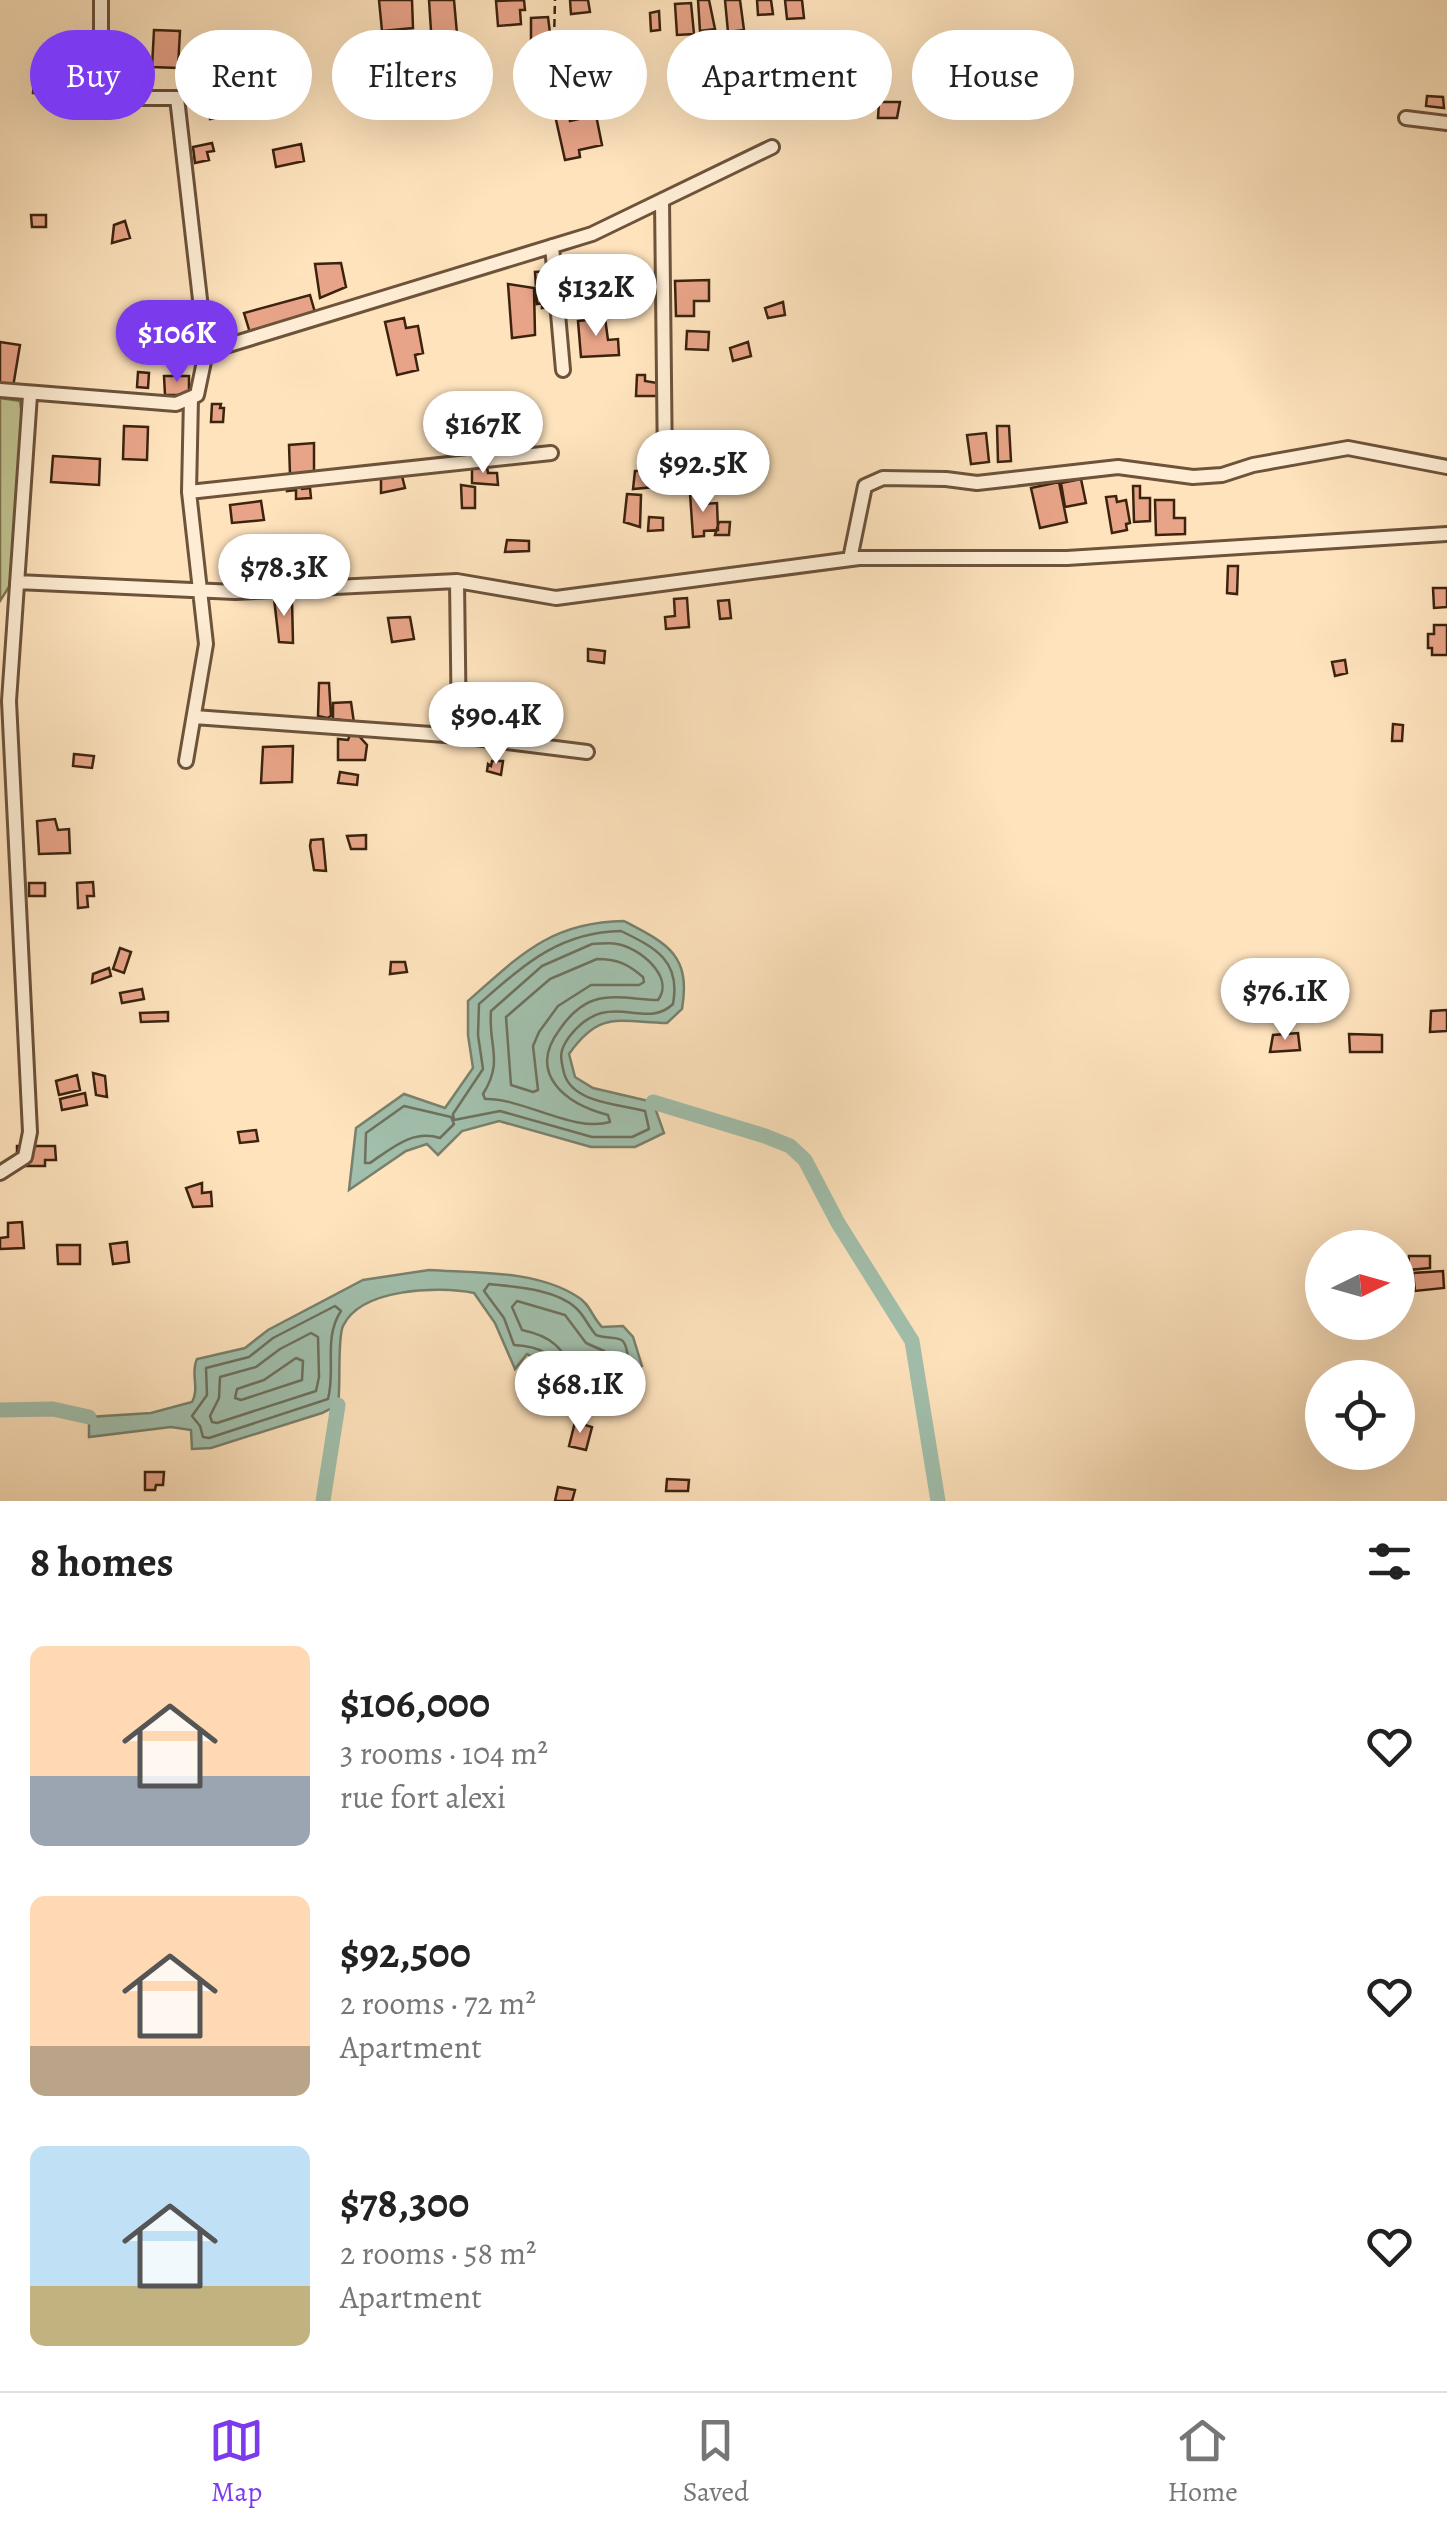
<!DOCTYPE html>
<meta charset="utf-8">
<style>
body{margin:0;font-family:Alegreya,serif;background:#f2f2f2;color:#222;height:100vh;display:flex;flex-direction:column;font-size:38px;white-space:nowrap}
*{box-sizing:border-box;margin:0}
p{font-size:32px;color:#767676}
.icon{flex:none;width:55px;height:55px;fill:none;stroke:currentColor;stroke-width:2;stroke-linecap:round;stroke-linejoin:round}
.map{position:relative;height:1501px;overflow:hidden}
.details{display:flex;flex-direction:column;background:#fff;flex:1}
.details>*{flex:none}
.hud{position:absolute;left:30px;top:30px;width:1388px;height:90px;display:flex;gap:20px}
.needle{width:65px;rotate:85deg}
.controls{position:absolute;left:1305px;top:1230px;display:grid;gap:20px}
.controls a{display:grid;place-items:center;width:110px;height:110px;border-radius:50%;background:#fff;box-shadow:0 10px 40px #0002;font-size:50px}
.price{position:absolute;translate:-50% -85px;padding:0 22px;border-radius:35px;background:#fff;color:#222;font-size:32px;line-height:65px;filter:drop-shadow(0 2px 5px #0008)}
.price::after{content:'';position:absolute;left:50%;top:60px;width:30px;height:22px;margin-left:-15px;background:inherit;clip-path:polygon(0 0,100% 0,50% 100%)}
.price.selected{background:#7c3aed;color:#fff}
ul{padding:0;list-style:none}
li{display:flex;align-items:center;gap:30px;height:250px;padding:0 30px}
li span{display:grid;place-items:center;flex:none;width:280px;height:200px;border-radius:15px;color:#555}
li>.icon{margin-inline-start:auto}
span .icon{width:120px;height:120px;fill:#fffc;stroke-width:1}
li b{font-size:42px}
h2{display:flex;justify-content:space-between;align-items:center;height:120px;padding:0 30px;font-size:42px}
.pill{padding:0 35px;border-radius:45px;background:#fff;box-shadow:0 10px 40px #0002;font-size:35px;line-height:90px}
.pill.selected{background:#7c3aed;color:#fff}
.menu{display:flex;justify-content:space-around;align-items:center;height:140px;border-top:2px solid #e0e0e0;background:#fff;font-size:28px;color:#767676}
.menu a{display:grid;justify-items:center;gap:5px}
.menu .selected{color:#7c3aed}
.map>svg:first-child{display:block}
.green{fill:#c0c390;stroke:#7e734f;stroke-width:2.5}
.water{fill:#a1bfac;stroke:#78816d;stroke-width:2.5}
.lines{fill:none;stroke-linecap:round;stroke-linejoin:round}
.shore{stroke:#6e715d;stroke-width:2.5}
.canal{stroke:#a1bfac;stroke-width:15}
.building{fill:#e8a488;stroke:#3b230e;stroke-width:2.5}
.minor-casing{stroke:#6c533a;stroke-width:18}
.path{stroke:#3b230e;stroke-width:2.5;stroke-dasharray:8 5;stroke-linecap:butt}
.minor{stroke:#feedd4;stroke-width:12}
</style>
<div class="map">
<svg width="1447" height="1501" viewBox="0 0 1447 1501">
<rect width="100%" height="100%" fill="#fee3bd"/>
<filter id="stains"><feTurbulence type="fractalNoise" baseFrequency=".002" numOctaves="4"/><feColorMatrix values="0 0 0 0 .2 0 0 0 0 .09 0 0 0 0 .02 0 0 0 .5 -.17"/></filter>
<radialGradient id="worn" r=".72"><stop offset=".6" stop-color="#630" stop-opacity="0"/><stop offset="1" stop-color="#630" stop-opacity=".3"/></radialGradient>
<!-- green -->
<path class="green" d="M0,398l20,3 4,29 -12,152 -12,19z"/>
<!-- water -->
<path class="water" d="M624,921c44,23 67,34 58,88l-15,14c-49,-1 -67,-13 -98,31l6,23 18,11 60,14 11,31 -29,14h-44l-92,-26 -37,10 -24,24 -11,-11 -21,7 -57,39 7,-62 48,-34 41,14 28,-40 -5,-33v-34c52,-46 83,-79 156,-80z
M429,1270c47,3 108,0 149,27 12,7 14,20 24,30l21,-1 10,11 9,29 -24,10 -6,15 -19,9h-30l-17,-36 -19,-10 -12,15 -20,-46 -21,-30c-36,-7 -113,-5 -131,33 -6,13 -2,60 -5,79l-16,8 -111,35 -19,1 -1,-19 -20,-3 -82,10v-20l62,-4 41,-11c8,-14 -2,-29 5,-43l48,-11 23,-18 95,-50z"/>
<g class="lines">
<!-- shore -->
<path class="shore" d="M621,931c35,17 60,30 52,73 -29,28 -65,-18 -104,33 -10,14 -9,20 -5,36 8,30 55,31 81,38l4,18 -17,8h-40l-92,-26 -46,9 -1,-6 30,-45 -5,-34 1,-31c45,-39 80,-72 142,-73z
M592,944c8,0 18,-2 25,0 23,4 58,33 41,56 -19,0 -45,-6 -63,0 -14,4 -27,17 -35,29 -34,45 6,75 48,86l2,7c-36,11 -87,-24 -125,-23l-2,-5c21,-33 5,-48 8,-83l51,-45z
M597,959c20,0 31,5 46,18l1,5 -5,3h-48l-33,21 -19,26 -6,14 5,44 -5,2 -22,-7 -5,-68 44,-38z
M404,1106l47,11 3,7 -14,14c-27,-9 -48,10 -70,25h-5l1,-30z
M489,1284c26,3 67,5 87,24 8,7 12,18 20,27 19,7 30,-6 32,25l-17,9 -9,16 -12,5h-20c-19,-30 -17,-43 -56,-45l-10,-27 -20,-27z
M517,1301l48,14 21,28 18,8 2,6 -12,18 -16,2c-16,-27 -22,-40 -56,-47l-10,-23z
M335,1306l6,5c-18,27 -5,58 -13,88l-119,39 -6,-1 -3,-11 -8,-10 15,-21 -1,-27 43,-11 24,-19z
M311,1333l7,4 1,40 -3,14 -99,32 -5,-1 -2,-6 9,-18 1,-21 36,-10 24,-18z
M296,1358l7,3 -1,19 -61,20 -6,-2 2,-9 27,-9z"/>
<!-- canal -->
<path class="canal" d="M653,1102l112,34 25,10 15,14 33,63 74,118 26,160
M0,1410l53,-1 36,8
M323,1501l15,-96"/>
</g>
<!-- building -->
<path class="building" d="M379,0h33l1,28 -31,3z
M429,0h25l4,45 -26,1z
M524,0l1,10h-5l1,14 -23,2 -2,-25z
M570,0h18l2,12 -19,2z
M698,0h11l6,29 -15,2z
M725,0h15l4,30 -16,2z
M757,0h14l2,14 -15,1z
M785,0h17l2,18 -17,1z
M691,3l3,31 -17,1 -2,-31z
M659,11l1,19 -9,1 -1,-18z
M548,17l4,32 -21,1v-32z
M154,30l26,1 -2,37 -26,-1z
M77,36l2,14 -15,3 -2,-15z
M555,57l5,32 -14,5 -8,-34z
M69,73l23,2 -1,26 -24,-2z
M34,83l28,4 -2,11 -27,-5z
M226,93l4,23 -20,3 -1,-6h-5l-2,-17z
M1427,96l16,1 1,11 -18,-2z
M563,99l7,22 26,-6 6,30 -23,5 1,7 -15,3 -13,-58z
M879,102h21l-3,16h-19z
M212,143l2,8 -7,1 2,8 -14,3 -2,-16z
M301,144l3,17 -28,6 -3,-17z
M31,215h15v12h-14z
M125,221l5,17 -18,5 2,-18z
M341,263l5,24 -26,11 -5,-34z
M601,264l5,34 -33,2 -2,-33z
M552,271l4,30h-7l1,6 -8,1v-5l-5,1 -2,-32z
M709,280v21h-15v15h-18l-1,-35z
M508,284l26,4 1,47 -23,3z
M310,295l6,21 -65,20 -7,-23z
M783,302l2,13 -17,3 -3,-10z
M404,318l2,10 12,-2 5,27 -8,2 3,15 -21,5 -12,-53z
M605,318l3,22 10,-1 1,16 -38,2 -3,-36z
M687,331l22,1 -1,18 -22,-1z
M0,342l20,3 -7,42 -13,-2z
M748,342l3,14 -18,5 -3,-13z
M138,372l11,1 -1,15 -11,-1z
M637,375h8v6l18,3 1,12h-28z
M164,376h25v19h-24z
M212,404h9l-1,4h4l-1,14h-12z
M488,424l2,27 -19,1 -2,-26z
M124,426l24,1 -1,33 -24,-1z
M997,426h12l2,35 -13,1z
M986,433l3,29 -18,2 -4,-29z
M314,443v30l-24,1 -1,-29z
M53,456l47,3 -1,26 -48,-3z
M481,464v4l6,-1 1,6h9l1,12 -26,-2v-18z
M635,471h19v16l-21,2z
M401,472l4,16 -24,5v-19z
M1081,479l5,24 -21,4 -4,-24z
M287,482h13l2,7 8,-1 1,10 -15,1v-9l-9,1z
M1059,482l8,40 -27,6 -9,-40z
M461,485l14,2v21h-13z
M1133,486h7v12h10v23l-16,1z
M704,492v12l13,-1 1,27 -14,1v5l-11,1 -3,-44z
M627,494l14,1 -1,32 -16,-5z
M1116,496l1,6 9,-2 4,23 -4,1 1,6 -15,3 -6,-36z
M1155,500h19v18h11v16l-29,1z
M261,501l3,19 -32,3 -2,-18z
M649,517l14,1v12l-15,1z
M719,522h11l-1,13h-14z
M507,540l22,1v10l-24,1z
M284,553l2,20 -7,3 -9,-1 -1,-20z
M1228,566h10l-1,28 -10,-1z
M1433,588h14v19l-13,1z
M281,597l11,3 1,43 -14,-1 -5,-44z
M687,598l2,29 -23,2 -1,-12 10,-1 -1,-17z
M729,600l2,18 -11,1 -2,-18z
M410,617l4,22 -22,3 -4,-24z
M1434,625h13v30h-15v-7h-4v-14h6z
M588,649l17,2 -1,12 -16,-2z
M1345,660l2,13 -12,3 -3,-14z
M319,683h10l2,33 -4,2 -9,-2z
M351,702l3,21 -9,3 -4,-6 -8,-1v-16z
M1393,724l10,1 -1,16h-10z
M350,735h8l9,10 -2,15h-27v-21l10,1z
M293,746l-1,36 -31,1 2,-36z
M74,754l20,2 -2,12 -19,-2z
M492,761h11l-2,14 -14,-4 1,-7 3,2z
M340,772l18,3 -1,10 -19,-2z
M55,819l3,11 11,-1 1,24 -31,1 -2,-33z
M366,835v14h-15l-4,-13z
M323,839l3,32 -12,-1 -4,-24 1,-6z
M93,882l1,14h-7l1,11 -10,1 -1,-25z
M29,883h16v13h-16z
M120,948l11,4 -7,21 -11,-4z
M391,962h14l2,10 -17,2z
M109,968l2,8 -19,7 1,-9z
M142,989l2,10 -22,4 -2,-10z
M1447,1010v21l-17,1 1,-21z
M168,1012v9l-27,1 -1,-9z
M1298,1033l2,17 -30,2 3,-17z
M1349,1034l33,1v17h-32z
M93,1073l12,3 2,21 -11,-2z
M77,1075l3,15 -21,5 -3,-14z
M85,1093l2,12 -25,5 -2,-11z
M256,1130l2,11 -18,2 -2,-11z
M17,1146h38l1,14h-11v6h-20v-9h-8z
M202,1183v10l9,-1 1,14 -19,1 -7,-19z
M22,1222l2,26 -24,1v-11l8,-1v-14z
M127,1242l2,20 -16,2 -3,-20z
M57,1245h23v19h-22z
M1409,1256h21v12l-22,2z
M1443,1271l1,17 -29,3 -2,-18z
M575,1422l17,5 -6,23 -17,-4z
M145,1472h19l-1,13h-7l-1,5h-10z
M667,1479l22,1 -1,11h-22z
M558,1487l17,3 -3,11h-17z"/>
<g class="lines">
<!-- minor casing -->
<g class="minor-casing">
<path id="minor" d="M1406,118l41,5
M662,200l3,269
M552,246l11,124
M206,352l386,-118 180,-87
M0,390l176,14 21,-9 9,-43 -29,-254h-76v-98
M189,492l362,-39
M850,559l15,-73 18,-8 63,1 31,4 141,-16 75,10 29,-2 31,-10 95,-17 99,19
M457,581l2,155
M17,582l218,10 222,-11 99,17 303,-40h208l380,-24
M194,717l265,19 128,16
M186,761l20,-117 -17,-152 2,-94
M0,1173l25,-16 5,-25 -21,-431 21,-306"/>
</g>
<!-- path -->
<path class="path" d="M554,40l1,-40"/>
<!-- minor -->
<use href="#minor" class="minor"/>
</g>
<rect width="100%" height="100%" filter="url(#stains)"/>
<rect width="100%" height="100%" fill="url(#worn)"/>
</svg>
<div class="controls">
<a><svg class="needle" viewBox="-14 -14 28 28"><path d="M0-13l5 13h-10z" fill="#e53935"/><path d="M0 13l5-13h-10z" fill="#767676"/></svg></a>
<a><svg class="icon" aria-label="locate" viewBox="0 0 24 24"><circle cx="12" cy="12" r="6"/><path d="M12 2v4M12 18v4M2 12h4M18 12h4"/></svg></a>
</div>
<b class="price" style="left:596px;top:339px">$132K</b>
<b class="price selected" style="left:177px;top:385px">$106K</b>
<b class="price" style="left:483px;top:476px">$167K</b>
<b class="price" style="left:703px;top:515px">$92.5K</b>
<b class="price" style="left:284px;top:619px">$78.3K</b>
<b class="price" style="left:496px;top:767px">$90.4K</b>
<b class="price" style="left:1285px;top:1043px">$76.1K</b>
<b class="price" style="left:580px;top:1436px">$68.1K</b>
<div class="hud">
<a class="pill selected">Buy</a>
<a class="pill">Rent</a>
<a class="pill">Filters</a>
<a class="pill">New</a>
<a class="pill">Apartment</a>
<a class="pill">House</a>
</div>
</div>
<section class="details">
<h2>8 homes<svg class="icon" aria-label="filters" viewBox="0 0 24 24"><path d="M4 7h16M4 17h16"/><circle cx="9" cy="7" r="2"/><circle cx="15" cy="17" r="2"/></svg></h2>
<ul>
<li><span style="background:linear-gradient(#ffd9b3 65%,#9aa5b1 0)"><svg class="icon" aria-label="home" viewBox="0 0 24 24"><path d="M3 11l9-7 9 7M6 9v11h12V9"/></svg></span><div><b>$106,000</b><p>3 rooms · 104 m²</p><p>rue fort alexi</p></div><svg class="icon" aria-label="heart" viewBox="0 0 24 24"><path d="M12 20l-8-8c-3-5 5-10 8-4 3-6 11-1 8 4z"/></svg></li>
<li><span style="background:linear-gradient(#ffd9b3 75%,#b9a48a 0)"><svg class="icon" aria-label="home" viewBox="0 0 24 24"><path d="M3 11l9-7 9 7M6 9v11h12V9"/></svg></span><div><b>$92,500</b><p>2 rooms · 72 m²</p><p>Apartment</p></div><svg class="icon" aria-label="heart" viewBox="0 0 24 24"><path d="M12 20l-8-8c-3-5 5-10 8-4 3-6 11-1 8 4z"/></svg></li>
<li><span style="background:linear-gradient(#bfe0f5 70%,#c2b280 0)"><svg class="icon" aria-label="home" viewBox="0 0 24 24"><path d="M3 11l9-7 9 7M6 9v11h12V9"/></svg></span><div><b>$78,300</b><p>2 rooms · 58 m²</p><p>Apartment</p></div><svg class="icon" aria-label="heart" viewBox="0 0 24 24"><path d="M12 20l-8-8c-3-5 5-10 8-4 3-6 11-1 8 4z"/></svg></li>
</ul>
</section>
<nav class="menu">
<a class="selected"><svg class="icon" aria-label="map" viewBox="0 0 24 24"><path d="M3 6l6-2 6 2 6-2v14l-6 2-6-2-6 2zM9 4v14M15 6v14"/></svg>Map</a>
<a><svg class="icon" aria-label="saved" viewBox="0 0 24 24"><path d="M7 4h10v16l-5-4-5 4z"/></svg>Saved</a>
<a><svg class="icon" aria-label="home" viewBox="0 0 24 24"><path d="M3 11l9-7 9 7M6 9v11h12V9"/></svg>Home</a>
</nav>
